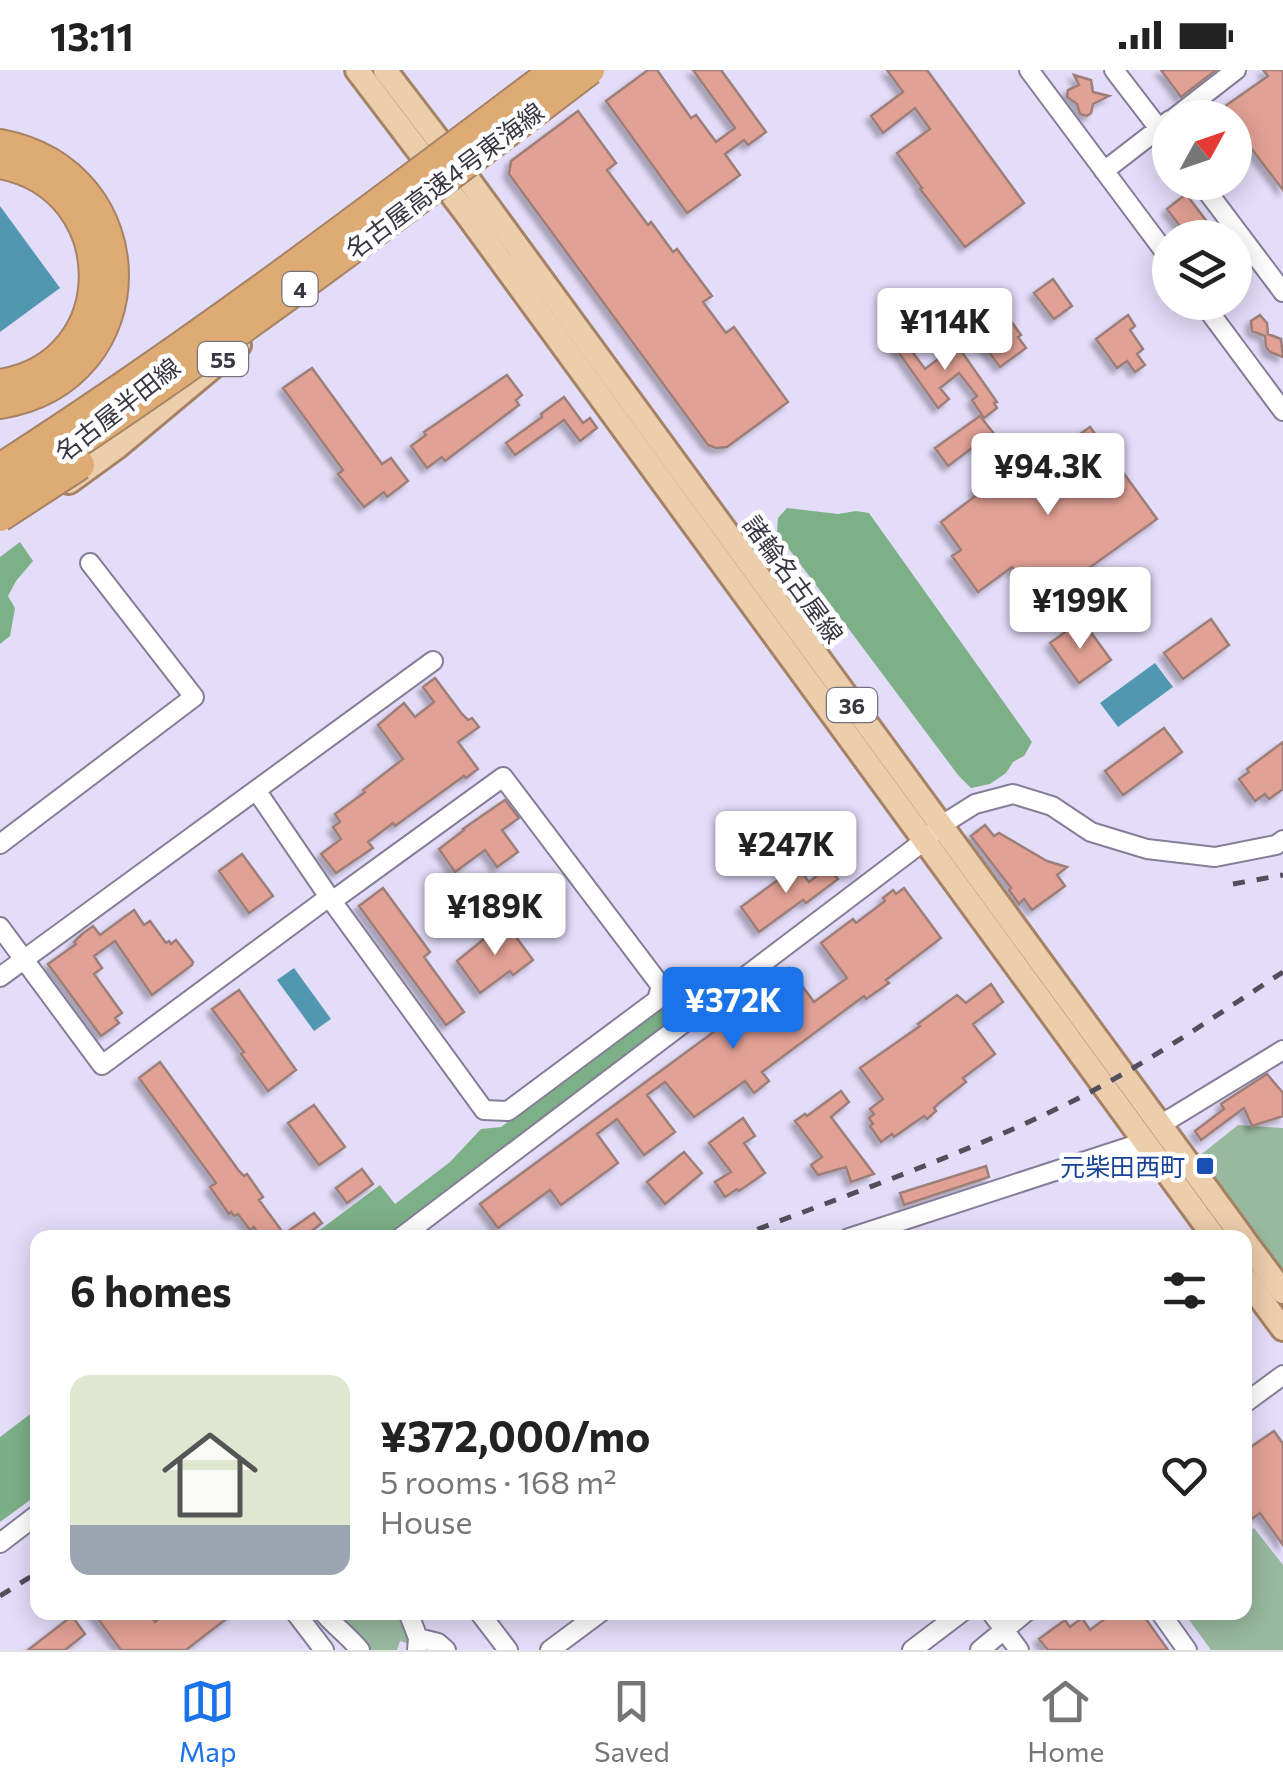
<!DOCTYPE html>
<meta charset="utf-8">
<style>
body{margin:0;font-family:Commissioner,"Noto Sans JP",sans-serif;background:#f6f6f6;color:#222;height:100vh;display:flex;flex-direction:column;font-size:38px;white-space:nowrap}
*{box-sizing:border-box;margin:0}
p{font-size:32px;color:#767676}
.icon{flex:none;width:55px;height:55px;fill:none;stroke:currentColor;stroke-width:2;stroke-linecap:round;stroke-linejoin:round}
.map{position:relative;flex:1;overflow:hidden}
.panel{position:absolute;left:30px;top:1160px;width:1222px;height:390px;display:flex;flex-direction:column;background:#fff;border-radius:20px;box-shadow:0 5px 25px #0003}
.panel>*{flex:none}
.needle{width:65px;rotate:50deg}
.tools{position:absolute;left:1152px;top:30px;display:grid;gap:20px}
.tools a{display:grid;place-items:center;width:100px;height:100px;border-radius:50%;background:#fff;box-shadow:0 5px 25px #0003;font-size:50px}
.price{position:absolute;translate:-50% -85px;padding:0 22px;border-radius:10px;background:#fff;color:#222;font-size:32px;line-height:65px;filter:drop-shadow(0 2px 5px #0008)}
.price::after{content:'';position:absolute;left:50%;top:60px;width:30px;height:22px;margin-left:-15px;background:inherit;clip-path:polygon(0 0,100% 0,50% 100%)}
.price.on{background:#1a73e8;color:#fff}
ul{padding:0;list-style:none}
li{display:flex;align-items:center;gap:30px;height:250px;padding:0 40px}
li+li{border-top:2px solid #e0e0e0}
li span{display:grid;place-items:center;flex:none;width:280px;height:200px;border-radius:20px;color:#555}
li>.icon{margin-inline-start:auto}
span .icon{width:120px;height:120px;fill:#fffc;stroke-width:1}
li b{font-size:42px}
h2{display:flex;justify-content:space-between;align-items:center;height:120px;padding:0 40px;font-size:42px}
.status{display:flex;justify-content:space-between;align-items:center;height:70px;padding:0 50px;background:#fff;direction:ltr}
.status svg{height:28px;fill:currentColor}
.menu{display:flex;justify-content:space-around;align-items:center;height:140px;border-top:2px solid #e0e0e0;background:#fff;font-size:28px;color:#767676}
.menu a{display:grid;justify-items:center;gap:5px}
.menu .on{color:#1a73e8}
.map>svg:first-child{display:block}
.green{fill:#98b99e}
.forest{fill:#7db087}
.water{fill:#5297b1}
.building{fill:#e2a195;stroke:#9d7e78;stroke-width:2.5;filter:url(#shadow)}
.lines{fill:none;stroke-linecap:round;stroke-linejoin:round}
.minor-casing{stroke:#857e98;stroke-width:22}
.major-casing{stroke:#a58263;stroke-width:28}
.highway-casing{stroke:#a58263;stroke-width:32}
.minor{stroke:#fff;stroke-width:18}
.major{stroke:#eccdac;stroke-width:22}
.highway{stroke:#dfab74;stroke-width:28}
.rail{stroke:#524e5c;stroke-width:5;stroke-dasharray:12 12;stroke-linecap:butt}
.highway-bridge-casing{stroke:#a58263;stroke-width:32;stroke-linecap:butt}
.highway-bridge{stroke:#dfab74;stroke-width:28}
.transit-dot{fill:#1a4fb4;stroke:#fff;stroke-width:4}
.labels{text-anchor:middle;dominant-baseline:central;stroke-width:9;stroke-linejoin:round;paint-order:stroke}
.shield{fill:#fff;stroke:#75737b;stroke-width:2.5}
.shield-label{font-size:22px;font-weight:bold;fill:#3a3743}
.street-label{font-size:25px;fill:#3a3743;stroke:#fff}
.transit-label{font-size:25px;fill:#164399;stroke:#fff;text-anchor:end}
</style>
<div class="status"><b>13:11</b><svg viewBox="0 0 49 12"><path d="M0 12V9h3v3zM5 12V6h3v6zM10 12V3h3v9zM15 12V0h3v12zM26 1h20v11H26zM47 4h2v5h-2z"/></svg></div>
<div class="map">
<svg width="1283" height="1580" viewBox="0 0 1283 1580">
<defs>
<filter id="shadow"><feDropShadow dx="-5" dy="5" stdDeviation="2.5" flood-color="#0004"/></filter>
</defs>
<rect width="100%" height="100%" fill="#e4ddfa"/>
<!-- green -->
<path class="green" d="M1238,1055l45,3v143l-85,-114z
M1254,1458l29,37v85h-72l-27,-37 61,-1v-78z
M331,1543h72l8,31 -11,-3 -3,9h-33z"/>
<!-- forest -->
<path class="forest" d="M787,438l51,6 18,-3 13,2 163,229 -8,14 -11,6 -7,11 -16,11 -19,4 -13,-13 -181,-242 1,-15z
M20,472l13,19 -17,20 -8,15 7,12 -5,28 -10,8v-87z
M687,910l16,22 -318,235 -76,1 71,-53 15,19 55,-42 31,-33 20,-2 162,-120 7,-8 2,-9z
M37,1339v86l-37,27v-85z"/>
<!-- water -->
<path class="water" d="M0,136l60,82 -60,44z
M1155,593l18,24 -55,40 -18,-24z
M294,898l37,51 -17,12 -37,-51z"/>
<!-- building -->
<path class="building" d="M648,0h9l34,48 5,-3 20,27 19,-14 -42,-58h28l45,62 -18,13 -4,-5 -19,14 15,21 -53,38 -81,-112z
M887,0h40l97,133 -59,44 -45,-58 2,-1 -25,-35 33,-24 -15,-21 -32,25 -12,-17 32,-24z
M1161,0h55l-35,27z
M1263,0h20v120l-48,-63v-9h-8l-6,-9 47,-33z
M1074,5l17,5 2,12 16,4 -16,8 -2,9 -4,3 -7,-2 -3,-10 -10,-7 1,-7 11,-5z
M578,41l38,52 -9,7 41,55 3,-3 22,30 4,-3 35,47 -9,6 23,31 8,-6 54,75 -61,45 -11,1 -8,-3 -199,-271 2,-13z
M1186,124l22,29 -9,6 6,9h-16l-22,-29z
M1053,209l19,27 -18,13 -20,-26z
M991,231l14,18 3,-2 13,18 -3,2 8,11 -26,19 -35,-47z
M1128,245l7,11 -5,4 13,19 -6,5 8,11 -10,7 -8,-11 -10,7 -21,-29z
M1260,245l7,8 1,11 13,5 2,18 -13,-5 -4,-5 -1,-11 -13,-5 -1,-10z
M920,257l8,11 -17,12 14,19 32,-24 40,57 -3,1 3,5 -13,10 -12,-18 5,-4 -18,-23 -19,15 9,11 -11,9 -44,-62z
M312,298l70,96 9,-6 17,23 -21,16 -3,-5 -20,15 -26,-33 5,-4 -60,-82z
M507,305l15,20 -6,5 3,5 -74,56 -3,-4 -15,11 -16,-22 15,-11 -2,-3z
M564,327l19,26 7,-5 7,10 -17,13 -16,-21 -49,35 -9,-12 36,-26 -1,-3z
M980,346l15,19 -17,13 -2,-3 -28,21 -13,-18z
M1090,357l67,92 -118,85 -27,-37 -34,25 -26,-36 9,-6 -20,-28 37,-28 -4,-4 37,-28 4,5 11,-8 6,8 43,-32 1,2z
M1211,549l18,26 -46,34 -19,-26z
M1082,550l29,40 -32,23 -29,-40z
M435,608l27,36 6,6 4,-2 7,9 -21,15 20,27 -12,9 -2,-2 -69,50 -2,-3 -25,19 5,6 -37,25 -15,-19 20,-15 -8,-12 7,-5 -5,-8 30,-22 -2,-2 40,-31 -25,-34 26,-22 11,14 19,-15 -11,-15z
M1164,658l18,24 -59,43 -18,-24z
M1283,672v47l-14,10 -4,-5 -10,7 -16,-22 10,-7 -2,-3z
M505,730l14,18 -17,12 16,22 -21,15 -12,-17 -30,22 -16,-23 25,-19 -1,-1z
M985,755l9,11 5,-3 48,28 20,6 -10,8 8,11 -33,24 -8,-11 -5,5 -10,-14 2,-2 -40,-52z
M242,784l31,42 -24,17 -30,-42z
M795,793l14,19 19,-15 10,12 -32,24 -3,-3 -44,32 -18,-25 45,-33 -2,-2z
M383,818l47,64 -6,5 40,55 -18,13 -87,-119z
M904,818l37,50 -55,42 3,3 -23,16 -2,-3 -102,76 7,9 -15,12 -9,-12 -51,36 -29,-35 -18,13 28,37 -31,23 -27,-36 -20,15 21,29 -57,42 -11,-15 -52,38 -18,-24 254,-187 -4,-6 59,-43 25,34 33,-24 -26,-35 32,-24 3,4 29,-22 -2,-3 10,-8 3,4z
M134,840l10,15 6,-4 16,22 3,-2 2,3 5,-4 17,22 -1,3 -40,30 -37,-54 -21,15 8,12 -8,6 28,39 -7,5 4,5 -18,13 -53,-72 28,-20 -2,-2 8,-8 11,-8 7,9z
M505,852l28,38 -20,15 -3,-4 -30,22 -23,-32z
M991,914l12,18 -30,22 22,30 -32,24 3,4 -27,21 -5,5 2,3 -9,8 -3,-3 -30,21 -2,-3 -11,8 -11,-16 3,-2 -4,-6 5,-4 -4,-5 13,-10 -23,-31 60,-42 -2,-2 39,-29 9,8z
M239,920l57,80 -28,21 -27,-37 3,-2 -32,-43z
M160,992l79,109 5,5 3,-2 16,23 -4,3 25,34 30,-21 8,10 -20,15h-41l-7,-11 -4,3 -12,-16 -4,2 -3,-4 -2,2 -19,-27 6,-4 -77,-105z
M1267,1004l16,19v23l-31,10 -8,-18 -43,32 -6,-9 29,-22 -3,-5z
M841,1021l8,11 -18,15 43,57 -23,8 -5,-15 -28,8 -7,-10 11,-8 -27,-36 10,-7 2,2z
M314,1035l31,42 -26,18 -31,-42z
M743,1048l12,18 -11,7 21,30 -26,18 -2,-2 -12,8 -10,-15 16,-10 -22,-29z
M684,1082l18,21 -37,31 -18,-22z
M986,1096l3,11 -85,28 -4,-12z
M362,1099l11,15 -26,19 -11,-15z
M1274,1361l9,13v101l-23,-32 -15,11v-73z
M93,1542h55l7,10 13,-10h67l-49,38h-65z
M1114,1542h27l27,38h-120l-9,-11 26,-19 5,7 12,-9 8,12z
M72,1546l13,18 -20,16h-37z"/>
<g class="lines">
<!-- minor casing -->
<g class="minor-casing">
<path id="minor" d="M1029,0l141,189
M1114,0l56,73
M1174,48l62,-48
M1104,101l66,-51
M1200,112l83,110
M1202,232l81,109
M256,720l73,107 155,213 24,1 149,-111 4,-14 -158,-209 -171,124
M0,774l194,-147 -104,-134
M0,857l102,138 227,-168
M0,907l433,-316
M1160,1055l123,-75
M400,1168l524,-397 16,-15 35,-22 38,-10 39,12 39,26 56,17 68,8 61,-12 7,-5
M849,1168l295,-96
M1245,1333l38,-28
M0,1473l38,-29
M295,1542l29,38
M323,1542c11,14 26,24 37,38
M408,1542l10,26 -1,12
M479,1542l29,38
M991,1542l28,38
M1160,1542l27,38
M418,1568l20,5 8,7
M550,1580l51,-38
M912,1580l50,-38
M980,1580l46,-38"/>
</g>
<!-- major casing -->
<g class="major-casing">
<path id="major" d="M357,0l108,142 750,1026
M385,0l78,102 780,1066
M69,412l48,-35 122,-102
M1245,1171l38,51
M1245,1208l38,51"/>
</g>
<!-- highway casing -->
<g class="highway-casing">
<path id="highway" d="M0,74c152,29 152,235 0,260
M0,94c124,23 126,200 0,220"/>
</g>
<!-- minor -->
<use href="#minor" class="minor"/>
<!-- major -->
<use href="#major" class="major"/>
<!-- highway -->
<use href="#highway" class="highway"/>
<!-- rail -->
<path class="rail" d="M1233,814l50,-9
M735,1168c114,-44 231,-84 340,-138 73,-37 140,-84 208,-128
M0,1526l38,-24"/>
<!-- highway-bridge casing -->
<g class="highway-bridge-casing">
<path id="highway-bridge" d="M0,398c192,-123 373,-261 555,-398
M0,424c204,-131 397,-277 590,-424
M0,447l80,-52"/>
</g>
<!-- highway-bridge -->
<use href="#highway-bridge" class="highway-bridge"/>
</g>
<!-- markers -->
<rect class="transit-dot" x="1195" y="1086" width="20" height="20" rx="5"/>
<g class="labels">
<!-- shield labels -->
<g class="shield">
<rect x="282.5" y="202" width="35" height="34" rx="8"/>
<rect x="198" y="272" width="50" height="34" rx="8"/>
<rect x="827" y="618" width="50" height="34" rx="8"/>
</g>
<g class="shield-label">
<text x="300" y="219">4</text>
<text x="223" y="289">55</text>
<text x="852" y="635">36</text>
</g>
<!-- street labels -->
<g class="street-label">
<text transform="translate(444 110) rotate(-37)">名古屋高速4号東海線</text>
<text transform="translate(117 339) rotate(-38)">名古屋半田線</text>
<text transform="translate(794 509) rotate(54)">諸輪名古屋線</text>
</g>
<!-- transit labels -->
<g class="transit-label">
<text x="1185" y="1096">元柴田西町</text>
</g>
</g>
</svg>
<div class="tools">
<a><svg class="needle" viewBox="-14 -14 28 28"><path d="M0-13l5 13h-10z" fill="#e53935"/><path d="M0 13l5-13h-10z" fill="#767676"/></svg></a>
<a><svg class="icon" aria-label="layers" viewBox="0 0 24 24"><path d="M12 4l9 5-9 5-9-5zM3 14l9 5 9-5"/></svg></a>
</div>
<b class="price" style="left:945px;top:303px">¥114K</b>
<b class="price" style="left:1048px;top:448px">¥94.3K</b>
<b class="price" style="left:1080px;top:582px">¥199K</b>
<b class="price" style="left:786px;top:826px">¥247K</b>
<b class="price" style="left:495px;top:888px">¥189K</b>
<b class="price on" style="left:733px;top:982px">¥372K</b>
<section class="panel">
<h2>6 homes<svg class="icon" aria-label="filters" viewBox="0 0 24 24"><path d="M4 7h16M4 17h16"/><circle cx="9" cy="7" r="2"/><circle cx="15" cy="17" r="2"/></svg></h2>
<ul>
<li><span style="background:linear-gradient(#dfe7d0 75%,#9aa5b1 0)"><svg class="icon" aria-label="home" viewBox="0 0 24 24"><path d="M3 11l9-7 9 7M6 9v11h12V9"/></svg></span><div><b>¥372,000/mo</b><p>5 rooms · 168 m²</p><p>House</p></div><svg class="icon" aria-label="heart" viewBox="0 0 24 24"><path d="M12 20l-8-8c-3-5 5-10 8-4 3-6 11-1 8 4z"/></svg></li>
</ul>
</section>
</div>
<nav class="menu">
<a class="on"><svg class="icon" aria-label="map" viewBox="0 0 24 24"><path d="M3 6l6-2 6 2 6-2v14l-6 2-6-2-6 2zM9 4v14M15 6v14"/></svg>Map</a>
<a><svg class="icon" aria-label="saved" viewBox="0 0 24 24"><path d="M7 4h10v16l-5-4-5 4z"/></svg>Saved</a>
<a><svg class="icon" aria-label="home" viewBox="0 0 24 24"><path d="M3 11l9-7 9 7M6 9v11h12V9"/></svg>Home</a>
</nav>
